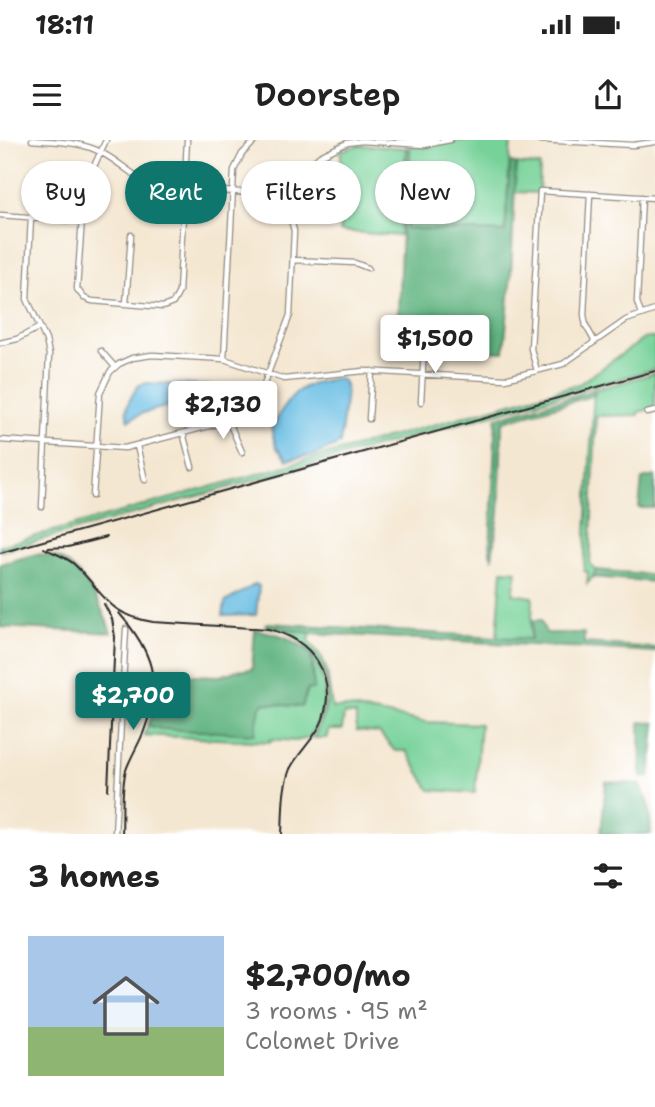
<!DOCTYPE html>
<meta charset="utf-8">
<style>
body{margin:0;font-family:"Shantell Sans",sans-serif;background:#f6f6f6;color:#222;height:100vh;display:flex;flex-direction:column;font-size:26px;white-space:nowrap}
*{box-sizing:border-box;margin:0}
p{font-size:23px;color:#767676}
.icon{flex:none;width:38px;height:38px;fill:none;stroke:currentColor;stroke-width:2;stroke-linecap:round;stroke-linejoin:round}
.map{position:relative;height:694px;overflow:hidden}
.sheet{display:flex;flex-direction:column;background:#fff;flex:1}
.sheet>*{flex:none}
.banner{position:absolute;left:21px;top:21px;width:614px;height:63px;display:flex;gap:14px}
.price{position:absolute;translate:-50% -60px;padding:0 16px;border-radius:7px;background:#fff;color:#222;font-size:23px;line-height:46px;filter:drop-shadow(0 2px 4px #0008)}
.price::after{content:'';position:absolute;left:50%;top:42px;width:21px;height:16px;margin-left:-10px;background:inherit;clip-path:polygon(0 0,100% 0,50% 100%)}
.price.active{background:#0f766e;color:#fff}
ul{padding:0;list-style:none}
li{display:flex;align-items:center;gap:21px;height:175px;padding:0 28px}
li+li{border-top:2px solid #e0e0e0}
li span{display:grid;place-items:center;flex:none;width:196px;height:140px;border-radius:0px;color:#555}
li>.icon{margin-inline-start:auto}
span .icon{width:84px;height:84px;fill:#fffc;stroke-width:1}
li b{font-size:30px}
h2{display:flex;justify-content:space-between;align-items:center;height:84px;padding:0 28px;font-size:30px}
.chip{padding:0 24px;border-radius:32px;background:#fff;box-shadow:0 2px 5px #0004;font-size:24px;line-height:63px}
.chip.active{background:#0f766e;color:#fff}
.status{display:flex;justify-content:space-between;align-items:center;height:49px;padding:0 35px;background:#fff;direction:ltr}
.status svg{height:19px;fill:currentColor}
header{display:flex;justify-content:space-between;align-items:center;height:91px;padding:0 28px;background:#fff;font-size:32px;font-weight:600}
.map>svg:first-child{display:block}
.green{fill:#77d299;stroke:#517e62;stroke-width:2}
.forest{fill:#61b481;stroke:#467056;stroke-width:2}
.water{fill:#67bde3;stroke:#497487;stroke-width:2}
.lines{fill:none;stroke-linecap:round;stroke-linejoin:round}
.street-casing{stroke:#90897e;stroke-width:7}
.street{stroke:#fff;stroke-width:4.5}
.rail{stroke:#2b2b2b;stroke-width:2}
</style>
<div class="status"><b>18:11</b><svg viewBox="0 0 49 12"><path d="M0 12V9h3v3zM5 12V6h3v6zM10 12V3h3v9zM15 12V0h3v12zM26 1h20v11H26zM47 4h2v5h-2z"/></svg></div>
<header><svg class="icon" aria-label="menu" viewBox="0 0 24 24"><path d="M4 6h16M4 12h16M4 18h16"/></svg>Doorstep<svg class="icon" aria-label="share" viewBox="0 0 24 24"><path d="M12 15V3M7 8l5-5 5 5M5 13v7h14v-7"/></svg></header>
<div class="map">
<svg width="655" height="694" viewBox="0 0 655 694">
<rect width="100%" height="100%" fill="#fff"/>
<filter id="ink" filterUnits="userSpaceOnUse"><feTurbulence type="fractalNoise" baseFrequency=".0143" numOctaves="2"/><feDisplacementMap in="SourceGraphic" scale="14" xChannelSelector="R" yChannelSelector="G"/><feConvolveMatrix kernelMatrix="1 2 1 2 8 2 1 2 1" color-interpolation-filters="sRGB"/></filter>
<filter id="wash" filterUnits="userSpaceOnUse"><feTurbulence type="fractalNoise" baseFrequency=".00686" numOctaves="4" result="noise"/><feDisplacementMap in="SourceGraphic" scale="28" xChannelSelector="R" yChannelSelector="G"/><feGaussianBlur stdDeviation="1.57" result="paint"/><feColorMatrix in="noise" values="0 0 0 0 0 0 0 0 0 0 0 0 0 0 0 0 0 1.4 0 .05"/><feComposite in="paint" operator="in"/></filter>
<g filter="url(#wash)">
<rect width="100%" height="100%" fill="#f4e7d1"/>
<!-- green -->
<path class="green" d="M457,0l54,1 -6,91 -98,-3 3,-83h19z
M359,5l47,3 -6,88 -60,-5 1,-80z
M516,24l24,2 -1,27 -25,-1z
M645,198h10v31l-655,182v-5l579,-162z
M655,233v35l-17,4v3l-42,1 -6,148 6,6 -3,7 -6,7 1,-12 -4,-1 10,-181z
M502,430l15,1 -4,23 20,3 -2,42 -34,-1z
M284,489l27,4 -2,7 13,18 5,13 5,37h19l75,14 54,2 -5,69 -45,-3 -24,-39h-11l-16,-18 -23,-2v-16l-12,-1 -2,16h-14l-1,8h-14c27,-45 15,-83 -29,-109z
M311,513c19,28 17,57 -2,85l-14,3 -24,-2 -1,3 -126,-7 4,-10 14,4 98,-22 5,-4 37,4 12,-34z"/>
<!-- forest -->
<path class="forest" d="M406,8h4l-3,81 98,3 5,-69 6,1 -5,110 -7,78 -111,-6 4,-14z
M594,250l1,5 -91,26 -2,6 -3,86 -7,44 -2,-5 6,-134z
M655,336v32h-16l3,-29z
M37,414c7,1 15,1 21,4 25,12 45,50 53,75l-111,-6v-63z
M596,430l59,5v7l-62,-5z
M533,480h8l5,13h38v10l71,5v4l-344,-19 -43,-6 -3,-2 3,-2 263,16z
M255,490c24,3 37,8 56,23l3,36 -7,1 -5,17 -37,-4 -5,4 -5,27 -93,-5 -14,-4 5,-12 3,-39 65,2 14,-5 17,-2z
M640,582l15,1 -5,54 -9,-1z
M606,642l34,2 9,20 2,30h-50z"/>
<!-- water -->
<path class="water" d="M339,238l5,4 2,9 -6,53 -26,11 -27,5 -11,-13 -5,-19c22,-37 25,-43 68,-50z
M147,243l66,3 20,3 11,7 -2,3 -21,-6 -8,1 -70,19 -14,7c-7,-12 3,-24 10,-35z
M256,444l3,2 -3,29 -33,1 2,-14z"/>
</g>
<g filter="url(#ink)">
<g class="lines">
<!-- street casing -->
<g class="street-casing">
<path id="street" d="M32,0c24,2 49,1 70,13 20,10 34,27 56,35l103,5 23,-7 36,-30 27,-13 15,-2 62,4 26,-5
M106,0l-16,35 -6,16 -7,98 7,9 8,3 71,6 10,-4 6,-11 8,-152
M540,0l93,5 22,-3
M398,2l38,-2
M590,54l-6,121 2,11 9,16
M0,75l81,6
M31,77l-4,82 19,41 3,14 -7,153
M293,120l62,3 13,5
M126,164l5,-69
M641,174l-4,-12 5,-105
M0,203l17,-4 23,-12
M101,211l14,16
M224,219l10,-189 8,-16 14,-14
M537,231l-6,-22 9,-158 115,7
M421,262l3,-54
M647,273l8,-2
M369,279l3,-48
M228,280l14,32
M183,293l9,34
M0,300l125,8 92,-24 15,-6 15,-10 17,-24 26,-69 4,-84 -6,-23 -8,-20
M137,306l8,34
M93,356l7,-103 10,-21 9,-8 13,-6 20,-3 72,4 60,20 80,-8 141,8 58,-15 63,-44 29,-10
M115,694l11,-205"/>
</g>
<!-- street -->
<use href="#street" class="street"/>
<!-- rail -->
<path class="rail" d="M44,408c9,5 22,9 30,16 31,29 31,50 79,58l116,7c43,11 68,45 54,90 -6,18 -25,33 -33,50 -8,20 -7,44 -8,65
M48,408l20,-1 38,-10
M0,413l655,-182
M104,464l8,15 3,18 -7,153
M119,473c33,38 44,68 25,118 -5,13 -13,25 -18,39 -5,17 -3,45 -4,64"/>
</g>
</g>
</svg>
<b class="price" style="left:435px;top:235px">$1,500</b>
<b class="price" style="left:223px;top:301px">$2,130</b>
<b class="price active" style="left:133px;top:592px">$2,700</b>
<div class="banner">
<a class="chip">Buy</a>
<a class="chip active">Rent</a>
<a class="chip">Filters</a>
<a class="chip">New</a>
</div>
</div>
<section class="sheet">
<h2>3 homes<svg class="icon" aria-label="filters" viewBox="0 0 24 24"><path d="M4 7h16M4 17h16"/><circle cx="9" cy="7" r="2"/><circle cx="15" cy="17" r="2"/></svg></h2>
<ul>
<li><span style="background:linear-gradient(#a9c7e8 65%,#8fb573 0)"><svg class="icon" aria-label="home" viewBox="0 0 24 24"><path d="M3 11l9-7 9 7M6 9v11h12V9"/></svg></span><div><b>$2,700/mo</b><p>3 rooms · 95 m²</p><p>Colomet Drive</p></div></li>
</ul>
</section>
